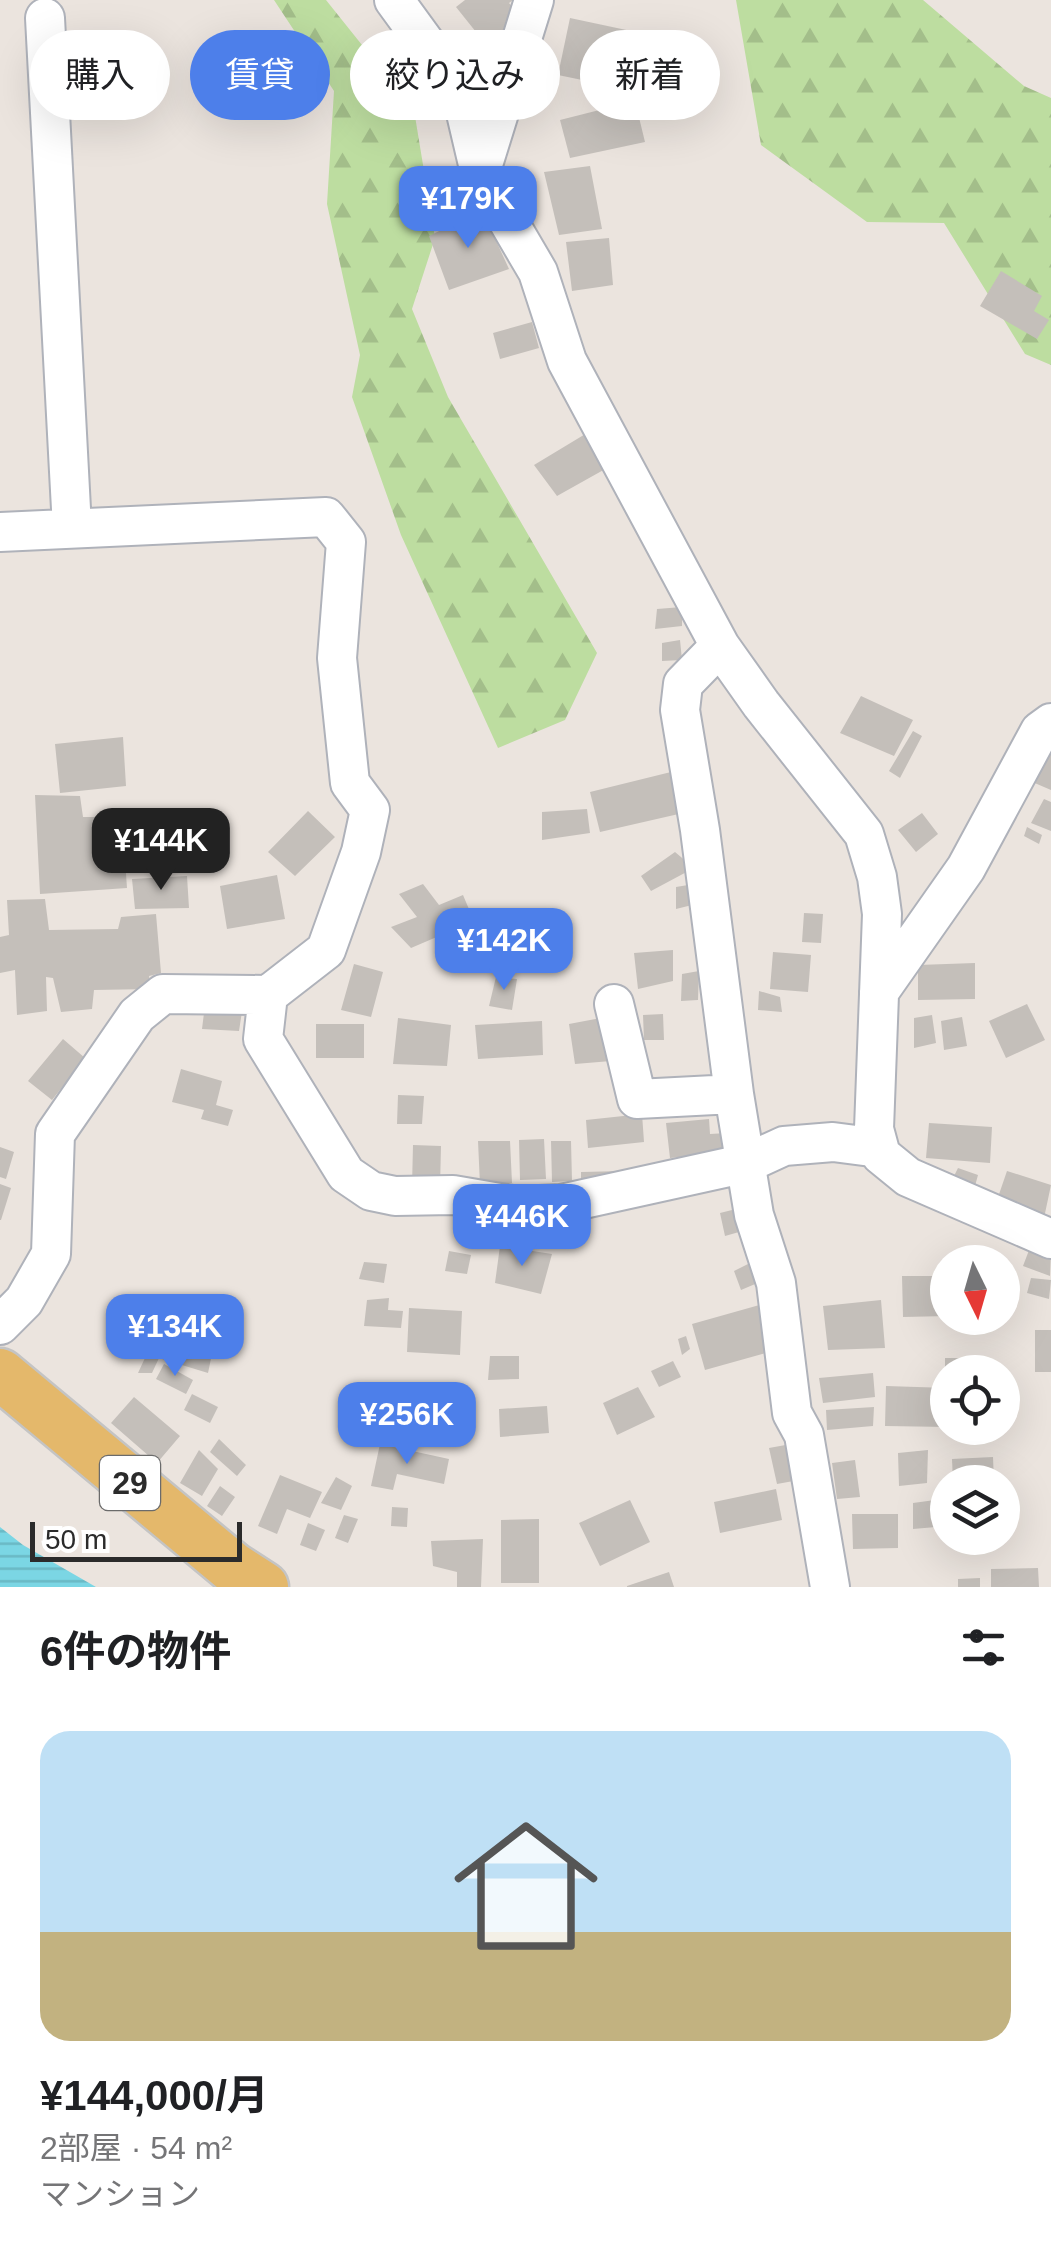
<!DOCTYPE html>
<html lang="ja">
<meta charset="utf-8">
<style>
body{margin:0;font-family:Helvetica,"Noto Sans JP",sans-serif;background:#f2f2f2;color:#202124;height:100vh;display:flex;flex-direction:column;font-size:38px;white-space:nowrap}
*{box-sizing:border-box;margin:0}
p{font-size:32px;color:#757577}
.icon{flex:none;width:55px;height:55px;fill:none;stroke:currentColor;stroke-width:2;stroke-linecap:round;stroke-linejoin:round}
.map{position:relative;height:1587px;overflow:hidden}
.details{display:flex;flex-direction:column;background:#fff;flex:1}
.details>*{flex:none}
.top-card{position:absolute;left:30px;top:30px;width:992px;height:90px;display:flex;gap:20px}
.needle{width:65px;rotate:175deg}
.controls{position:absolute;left:930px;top:1245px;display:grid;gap:20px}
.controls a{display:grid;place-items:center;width:90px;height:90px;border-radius:50%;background:#fff;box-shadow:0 10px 40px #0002;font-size:50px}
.scale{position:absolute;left:30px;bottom:25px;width:212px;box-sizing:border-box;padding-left:10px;border:5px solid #2b2b2b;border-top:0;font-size:28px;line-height:35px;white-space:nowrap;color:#2b2b2b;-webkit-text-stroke:8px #fff;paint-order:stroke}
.price{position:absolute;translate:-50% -85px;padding:0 22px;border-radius:20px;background:#4d7fea;color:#fff;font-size:32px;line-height:65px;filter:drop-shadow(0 2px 5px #0008)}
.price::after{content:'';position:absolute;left:50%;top:60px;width:30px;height:22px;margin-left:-15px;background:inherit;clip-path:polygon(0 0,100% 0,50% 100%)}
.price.selected{background:#222;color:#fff}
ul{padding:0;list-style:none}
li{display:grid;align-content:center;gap:20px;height:530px;padding:0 40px}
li+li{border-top:2px solid #e0e0e0}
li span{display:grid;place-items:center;height:310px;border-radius:30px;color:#555}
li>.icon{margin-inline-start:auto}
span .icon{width:180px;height:180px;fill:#fffc;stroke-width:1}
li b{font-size:42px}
h2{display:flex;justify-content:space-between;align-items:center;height:120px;padding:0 40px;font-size:42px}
.tag{padding:0 35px;border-radius:45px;background:#fff;box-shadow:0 10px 40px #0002;font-size:35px;line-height:90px}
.tag.selected{background:#4d7fea;color:#fff}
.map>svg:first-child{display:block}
.forest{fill:url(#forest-firs)}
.water{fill:url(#water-rules)}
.building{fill:#c4bfba}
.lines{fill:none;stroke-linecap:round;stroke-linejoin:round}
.minor-casing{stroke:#afb2ba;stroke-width:42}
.major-casing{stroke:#c4c4c4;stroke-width:55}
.minor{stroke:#fff;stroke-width:38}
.major{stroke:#e4b86b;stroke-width:50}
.labels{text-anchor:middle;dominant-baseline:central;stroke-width:8;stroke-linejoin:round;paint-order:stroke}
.shield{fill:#fff;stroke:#6b6b6b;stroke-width:2.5}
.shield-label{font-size:32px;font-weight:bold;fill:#2b2b2b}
</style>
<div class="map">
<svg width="1051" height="1587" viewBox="0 0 1051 1587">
<defs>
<pattern id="forest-firs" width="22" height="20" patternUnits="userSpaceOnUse" patternTransform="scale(2.5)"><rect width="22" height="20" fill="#bddda0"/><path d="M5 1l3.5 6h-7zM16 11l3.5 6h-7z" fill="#a3be8a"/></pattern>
<pattern id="water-rules" width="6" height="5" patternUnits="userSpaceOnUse" patternTransform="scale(2.5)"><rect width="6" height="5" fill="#7bd6e4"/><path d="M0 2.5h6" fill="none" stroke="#6ab8c4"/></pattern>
</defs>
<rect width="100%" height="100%" fill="#ebe4de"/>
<!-- forest -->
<path class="forest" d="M274,0h52l88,110 21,128 -23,71 36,88 149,256 -32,67 -67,28 -97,-213 -49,-138 8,-42 -33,-151 7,-113z
M736,0h187l101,86 27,12v267l-26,-11 -81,-131 -77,-1 -106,-77z"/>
<!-- water -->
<path class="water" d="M0,1527l23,18 73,42h-96z"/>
<!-- building -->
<path class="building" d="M465,0h48l-4,3 14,16 -35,28 -32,-40z
M570,18l61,13 -7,36 -33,-7 -4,21 -29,-6z
M635,101l10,41 -75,16 -10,-38z
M590,166l12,63 -43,6 -15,-63z
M482,210l27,59 -60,21 -20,-54z
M609,238l4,47 -41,6 -6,-49z
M1001,271l41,25 -8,15 15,9 -12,19 -57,-33z
M532,322l7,26 -39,11 -7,-26z
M587,433l20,35 -50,28 -23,-31z
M682,607v19l-27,3 2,-20z
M680,640l2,20 -20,1v-18z
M861,696l52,24 -19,36 -54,-23z
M913,731l9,5 -22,42 -11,-7z
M1051,731v59l-21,-9z
M123,737l3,49 -66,7 -5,-49z
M675,771l8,42 -83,19 -10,-40z
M35,795l45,1 3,21h39l5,71 -87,6z
M1044,799l7,3v29l-20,-8z
M587,809l3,24 -48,7v-28z
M308,811l27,26 -40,39 -27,-24z
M922,813l16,21 -22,18 -18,-22z
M1027,827l15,8 -3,9 -15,-8z
M675,852l19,16 -43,23 -10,-15z
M277,875l8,44 -58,10 -7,-43z
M187,876l2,32 -54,1 -3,-30z
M423,884l16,21 24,-10 11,26 -63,27 -20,-21 26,-10 -18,-23z
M694,884l2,20 -20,5v-22z
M45,899l4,31 69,-1 3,-12 35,-3 5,59 -12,3 2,13 -57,1 -2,19 -31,3 -8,-34 -7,-1 1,34 -30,4 -2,-45 -15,3v-36l9,-2 -2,-35z
M804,913l19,1 -2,29 -19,-1z
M673,950v31l-35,8 -4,-36z
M773,952l38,3 -3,37 -38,-3z
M975,963v36l-57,1v-35z
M354,964l29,8 -12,45 -30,-7z
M699,971l-1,29 -17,1 1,-27z
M496,977l21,2 -5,31 -23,-4z
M759,991l21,6 2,15 -24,-2z
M1027,1004l18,36 -39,18 -17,-37z
M205,1005h38l-4,26 -37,-2z
M663,1014l1,26h-20l-1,-25z
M932,1015l4,28 -22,5v-30z
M606,1017l5,44 -36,3 -6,-40z
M962,1017l5,29 -23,4 -3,-29z
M398,1018l53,7 -4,41 -54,-2z
M542,1021l1,34 -65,4 -3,-34z
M316,1024h48v34h-48z
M63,1039l22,19 -33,42 -24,-19z
M181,1069l41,12 -6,24 17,5 -5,16 -27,-7 3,-9 -32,-8z
M398,1095l26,1 -2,28h-25z
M642,1114l2,28 -56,6 -2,-28z
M709,1119l1,15 17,-1 2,19 -59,6 -4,-35z
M929,1123l63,4 -2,36 -64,-5z
M544,1139l2,40 -26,1 -1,-40z
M478,1141h32l2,42 -32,2z
M551,1141h20l1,40 -20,1z
M413,1145l28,1 -1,41 -28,-1z
M0,1147l14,5 -8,27 -6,-2z
M958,1168l20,7 -3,11 -23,-6z
M624,1171l-43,21v-20z
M1007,1171l44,14 -7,33 -48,-15z
M0,1184l11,4 -10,32h-1z
M740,1208l6,22 -21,6 -5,-23z
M1031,1245l20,7 -1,24 -27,-10z
M500,1246l52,8 -11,40 -46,-11z
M449,1251l22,4 -4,19 -22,-3z
M758,1259l11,19 -28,12 -7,-19z
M364,1262l23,2 -3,19 -25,-4z
M902,1276h46v40l-45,1z
M1031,1278l20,2 -2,19 -22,-6z
M389,1298l-1,12 15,1 -2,17 -37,-2 3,-26z
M881,1300l4,48 -57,2 -5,-44z
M763,1304l13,46 -71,20 -13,-46z
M409,1308l53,3 -2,44 -53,-3z
M1035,1330h16v42h-16z
M157,1332l56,17 -5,24 -49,-15 -7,15h-14z
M686,1336l4,13 -8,6 -4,-16z
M490,1356h29v23l-31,1z
M945,1358h19l2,14h-21z
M673,1361l8,16 -22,10 -8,-16z
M164,1364l29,16 -7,14 -30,-15z
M873,1373l2,24 -52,6 -4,-25z
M886,1386l62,2v39l-63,-1z
M638,1387l17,30 -38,18 -14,-32z
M192,1394l26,13 -8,16 -26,-13z
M134,1397l46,39 -23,27 -46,-40z
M547,1406l2,27 -49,4 -1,-28z
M874,1407l-1,19 -46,4 -1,-20z
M219,1439l27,26 -9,11 -27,-24z
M380,1444l69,15 -5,25 -47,-10 -4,16 -22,-4z
M791,1444l8,36 -22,4 -8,-36z
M199,1450l19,19 -16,27 -22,-13z
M928,1450l-1,33 -28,3 -1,-33z
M993,1457l1,25h-41l-1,-23z
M855,1460l5,37 -23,2 -5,-36z
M280,1475l42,17 -12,26 -23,-9 -10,25 -19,-8z
M336,1477l16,9 -11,24 -20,-7z
M220,1486l15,11 -13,19 -15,-10z
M776,1489l6,31 -62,13 -6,-31z
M630,1500l20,42 -50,24 -21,-43z
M935,1500l1,27 -23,2v-26z
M392,1507l16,1 -1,19 -16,-1z
M852,1514h46v34l-45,1z
M344,1515l14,4 -10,24 -13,-5z
M539,1519v64h-38v-63z
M308,1523l17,7 -9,21 -16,-6z
M483,1539l-2,48h-24v-15l-24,-6 -2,-25z
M1038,1568l1,19h-48v-18z
M669,1572l5,15h-47v-1z
M980,1578v9h-22v-8z"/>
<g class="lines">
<!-- minor casing -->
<g class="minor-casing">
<path id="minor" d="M394,0l67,92 19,81 58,99 29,89 153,285 41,58 103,130 13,43 5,37 -8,215 7,26 27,22 143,62
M45,18l27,510
M481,171l53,-171
M0,532l326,-15 20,25 -9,116 13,125 20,27 -9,42 -35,98 -58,45 -105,-1 -26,21 -82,119 -4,120 -27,47 -24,24
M720,646l-37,38 -3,26 20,120 34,264
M879,992l87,-124 74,-137 11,-8
M268,995l-5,44 83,135 25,17 24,5 58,-1 65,11 43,-2 186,-41 37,-17 49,-4 46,6
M614,1004l23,95 97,-5 20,121 22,68 16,130 12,22 26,152"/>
</g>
<!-- major casing -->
<g class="major-casing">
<path id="major" d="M0,1374l232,193 31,20"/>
</g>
<!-- minor -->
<use href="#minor" class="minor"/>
<!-- major -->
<use href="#major" class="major"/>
</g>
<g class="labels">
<!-- shield labels -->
<rect class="shield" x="100" y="1456" width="60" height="54" rx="8"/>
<g class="shield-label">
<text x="130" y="1483">29</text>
</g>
</g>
</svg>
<div class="controls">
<a><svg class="needle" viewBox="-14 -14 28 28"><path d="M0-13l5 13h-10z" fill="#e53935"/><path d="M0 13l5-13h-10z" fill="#757577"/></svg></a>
<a><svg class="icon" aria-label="locate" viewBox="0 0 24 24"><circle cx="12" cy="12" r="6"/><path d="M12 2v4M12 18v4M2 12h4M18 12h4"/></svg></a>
<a><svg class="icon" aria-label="layers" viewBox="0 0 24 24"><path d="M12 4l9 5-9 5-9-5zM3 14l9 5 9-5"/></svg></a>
</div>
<div class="scale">50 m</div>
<b class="price" style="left:468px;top:251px">¥179K</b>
<b class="price selected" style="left:161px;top:893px">¥144K</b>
<b class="price" style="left:504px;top:993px">¥142K</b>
<b class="price" style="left:522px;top:1269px">¥446K</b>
<b class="price" style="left:175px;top:1379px">¥134K</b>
<b class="price" style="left:407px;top:1467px">¥256K</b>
<div class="top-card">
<a class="tag">購入</a>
<a class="tag selected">賃貸</a>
<a class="tag">絞り込み</a>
<a class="tag">新着</a>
</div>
</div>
<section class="details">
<h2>6件の物件<svg class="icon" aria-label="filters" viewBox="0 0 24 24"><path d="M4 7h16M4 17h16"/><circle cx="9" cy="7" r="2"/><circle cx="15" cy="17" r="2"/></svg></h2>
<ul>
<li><span style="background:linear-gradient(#bfe0f5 65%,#c2b280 0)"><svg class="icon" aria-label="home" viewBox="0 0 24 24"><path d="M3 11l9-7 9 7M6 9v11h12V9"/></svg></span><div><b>¥144,000/月</b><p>2部屋 · 54 m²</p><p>マンション</p></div></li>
</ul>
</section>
